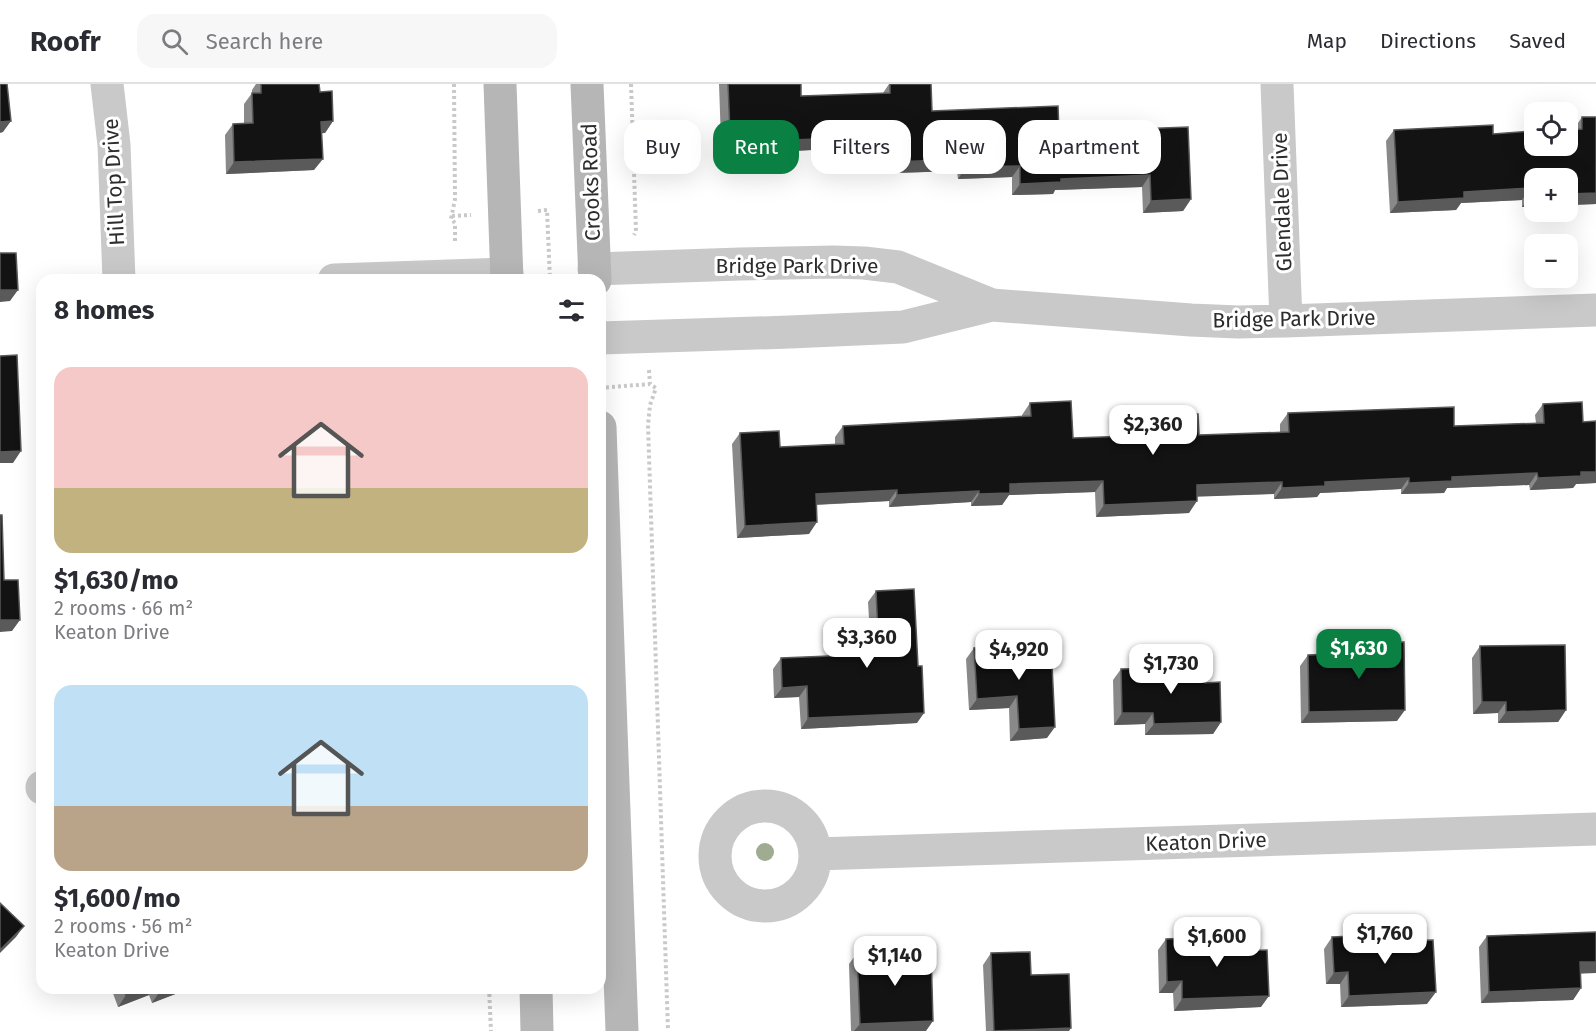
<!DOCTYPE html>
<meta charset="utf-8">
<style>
body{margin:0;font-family:"Fira Sans",sans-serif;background:#f7f7f7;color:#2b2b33;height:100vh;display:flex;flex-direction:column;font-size:22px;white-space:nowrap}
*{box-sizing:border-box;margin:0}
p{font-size:20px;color:#7c7c81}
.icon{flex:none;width:33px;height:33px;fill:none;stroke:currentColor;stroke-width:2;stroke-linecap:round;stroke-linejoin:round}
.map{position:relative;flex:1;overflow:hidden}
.side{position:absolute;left:36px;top:190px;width:570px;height:720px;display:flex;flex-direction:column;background:#fff;border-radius:18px;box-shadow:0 6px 24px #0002}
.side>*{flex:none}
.guide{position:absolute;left:624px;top:36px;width:570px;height:54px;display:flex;gap:12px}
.controls{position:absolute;left:1524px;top:18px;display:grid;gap:12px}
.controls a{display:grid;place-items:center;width:54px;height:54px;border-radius:12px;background:#fff;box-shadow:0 6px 24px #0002;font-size:30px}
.price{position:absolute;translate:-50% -51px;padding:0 14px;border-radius:12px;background:#fff;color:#222;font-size:20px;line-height:39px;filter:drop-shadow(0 2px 3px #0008)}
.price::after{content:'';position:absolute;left:50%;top:36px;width:18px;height:14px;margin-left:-9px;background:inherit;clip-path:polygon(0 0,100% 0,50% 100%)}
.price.active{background:#0b8043;color:#fff}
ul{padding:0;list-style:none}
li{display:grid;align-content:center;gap:12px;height:318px;padding:0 18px}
li span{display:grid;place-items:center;height:186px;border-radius:18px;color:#555}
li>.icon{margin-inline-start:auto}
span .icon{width:108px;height:108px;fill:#fffc;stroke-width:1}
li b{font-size:26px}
h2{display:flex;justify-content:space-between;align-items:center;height:72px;padding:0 18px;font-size:26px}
.chip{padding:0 21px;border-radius:18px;background:#fff;box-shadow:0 6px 24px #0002;font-size:21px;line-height:54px}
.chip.active{background:#0b8043;color:#fff}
header{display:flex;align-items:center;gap:36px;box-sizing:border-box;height:84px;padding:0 30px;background:#fff;border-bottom:2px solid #e1e1e2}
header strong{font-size:28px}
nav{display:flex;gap:33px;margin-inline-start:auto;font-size:21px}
.search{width:420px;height:54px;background:#f7f7f7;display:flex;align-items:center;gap:15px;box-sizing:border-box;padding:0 21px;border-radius:18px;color:#7c7c81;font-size:22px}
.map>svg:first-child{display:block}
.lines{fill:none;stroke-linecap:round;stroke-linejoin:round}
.path{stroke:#c9c9c9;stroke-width:4;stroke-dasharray:3 3;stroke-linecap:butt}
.street{stroke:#c9c9c9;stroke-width:33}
.secondary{stroke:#b6b6b6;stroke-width:33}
.tree{fill:#9fac92}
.wall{fill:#898989}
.shaded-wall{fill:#5a5a5a}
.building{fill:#131313;stroke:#5a5a5a;stroke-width:1.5}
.labels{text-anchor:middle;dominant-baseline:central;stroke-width:6;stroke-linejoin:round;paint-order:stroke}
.street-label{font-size:21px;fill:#2c2c2c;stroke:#fff}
</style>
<header>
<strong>Roofr</strong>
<div class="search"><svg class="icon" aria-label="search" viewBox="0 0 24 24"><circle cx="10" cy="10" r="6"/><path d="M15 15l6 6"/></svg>Search here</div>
<nav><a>Map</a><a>Directions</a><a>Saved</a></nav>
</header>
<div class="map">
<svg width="1596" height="947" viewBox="0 0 1596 947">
<rect width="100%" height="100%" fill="#fff"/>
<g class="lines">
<!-- path -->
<path class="path" d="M454,0l1,115 -4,20 4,4v20
M631,0l5,147 -2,4
M538,127l9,-1 3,70
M452,132l19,-1
M649,286l1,14
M600,304l50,-4 6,4 -6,17 -2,20 20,606
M489,904l2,43"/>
<!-- street -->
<path class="street" d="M107,0l7,61 5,135
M1277,0l9,237
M594,185l146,-5 94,-2 30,1 34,4 94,38 199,15 47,2 48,-1 310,-11
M334,196l173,-6
M600,254l190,-6 113,-5 89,-22
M42,703v1
M715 772a50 50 0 1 1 100 0a50 50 0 1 1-100 0Z
M816,770l780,-25"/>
<!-- secondary -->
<path class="secondary" d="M500,0l7,196
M587,0l8,196
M600,343l22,604
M536,904l1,43"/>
</g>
<!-- trees -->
<circle class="tree" cx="765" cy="768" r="9"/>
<!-- wall -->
<path class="wall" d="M256,0h63l1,8 13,29 -8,12h-4l-7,37 -88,4 -1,-39 8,-11 11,-1v-19l8,-11v-3z
M719,0h82v12l82,-3 6,-9h42l1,27 127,21 129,-5 3,72 -8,12 -40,2 -1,-26 -87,3 -2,4 -41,1v-18l-54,2 -1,-8 -95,3v-6l-30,1 -1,-20 -63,3 -8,16 -38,1z
M1582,33h14v87l-74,3v-7l-61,3 -5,7 -66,3 -4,-72 8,-11 99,4 81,-5z
M1030,319l43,35 78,-3v-8l8,-12 40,20 81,-3v-8l8,-11 166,13 82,-3 -1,-8 8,-11 40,18 13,-1v62l-20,1 -3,4 -43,2 -1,-5 -82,3 -3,5 -43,1v-5l-81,4 -3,4 -43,2v-5l-77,2 -8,17 -93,4 -1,-25 -86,3 -7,10 -31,1v-4l-82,5v-6l-73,4 -7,29 -72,4 -5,-94 8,-11 40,14 55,-3v-7l8,-11 179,-9v-2z
M876,507l41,132 -116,6 -2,-32 -25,1 -1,-29 8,-11 90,-4 -3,-52z
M1360,559l37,78 -96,2 -1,-57 8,-11 45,-1z
M1051,560l-4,94 -37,3 -1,-33 -40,2 -3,-51 8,-11z
M1480,562l86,64 -8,12 -60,1v-10l-25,1 -1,-56z
M1121,585l84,14 16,39 -8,12 -68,1v-11l-31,1 -1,-45z
M1487,852l94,38v14l-8,12 -92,3 -2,-56z
M1332,853l67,4 28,63 -86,3 -1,-23h-14l-2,-35z
M1166,855l71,12 24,56 -87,4 -1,-18h-14l-1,-43z
M857,869l69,78h-75l-2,-67z
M991,869l40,22 38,56h-83l-3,-66z
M111,904h80l-39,15 -3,-8 -31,12z"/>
<!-- shaded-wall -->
<path class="shaded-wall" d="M11,37l-8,11 -3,1v-11z
M333,37l-8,12 -12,1 8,-12z
M839,54l-8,11 -72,4 9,-12z
M768,72l-8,12 -38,1 9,-12z
M870,72l-8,12 -30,1 8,-12z
M323,75l-9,11 -88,4 8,-12z
M965,75l-8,12 -95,3 8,-11z
M1020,82l-8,11 -54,2 8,-12z
M1150,91l-8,12 -87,3 -2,4 -41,1 8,-11 41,-5z
M1530,104l-8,12 -61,3 -5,7 -66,3 8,-11 66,-10z
M1596,109v11l-28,1v-11z
M1530,112h4v11h-12z
M1191,115l-8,12 -40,2 8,-12z
M0,206h18l-8,11 -10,1z
M21,367l-8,12h-13v-11z
M1581,388h15v11l-20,1 -3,4 -43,2 8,-12z
M1537,389l-8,12 -82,3 -3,5 -43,1 8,-11 43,-6z
M1409,394l-8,11 -81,4 -3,4 -43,2 8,-11 43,-6z
M1103,397l-8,11 -86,3 -7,10 -31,1 8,-12 31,-10z
M1282,398l-8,12 -85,3 8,-12z
M897,406l-8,11 -81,4 8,-11z
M979,407l-8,11 -82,5 8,-12z
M1197,417l-8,12 -93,4 8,-12z
M817,438l-8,12 -72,4 8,-12z
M0,536h20l-8,11 -12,1z
M807,602l-8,11 -25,1 8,-10z
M1017,612l-8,12 -40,2 8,-11z
M1482,618h24l-8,11 -25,1z
M1405,626l-8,11 -96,2 8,-11z
M1566,626l-8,12 -60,1 8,-11z
M924,629l-7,10 -116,6 7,-11z
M1122,629h31l-8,11 -31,1z
M1221,638l-8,12 -68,1 9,-11z
M1055,643l-8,11 -37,3 9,-12z
M24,842l-8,11 -16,16v-3z
M1580,878h16v11l-24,1z
M1348,888l-8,12h-14l8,-11z
M1182,897l-9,12h-14l8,-11z
M143,904h10l-4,7 -31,12 8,-12z
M167,904h24l-39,15 8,-12z
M1581,904l-8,12 -92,3 8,-11z
M1436,908l-9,12 -86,3 8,-11z
M1269,912l-8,11 -87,4 8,-12z
M933,937l-7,10h-72l6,-7z
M1071,944l-2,3h-75z"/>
<!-- building -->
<path class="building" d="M0,0h7l4,37 -11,1z
M261,0h58l1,8 12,-1 1,30 -12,1 2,37 -89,3 -1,-38 20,-1 -1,-30h9z
M728,0h73v12l89,-3v-9h41l1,27 126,-5 1,26 129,-5 3,72 -40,2 -1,-26 -89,4v3l-41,2v-18l-54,1 -1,-8 -95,4v-7l-30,1 -1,-19 -71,3v15l-37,1z
M1582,33h14v76l-28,1v-16h-34v18h-4v-8l-66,4v6l-66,4 -4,-72 99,-5v9l41,-3v15h34v-16l14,-1z
M0,169h16l2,37h-18z
M17,271l4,96 -21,1v-96z
M1071,317l2,37 87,-3 -1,-20 39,-1 1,21 90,-3 -1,-19 166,-6v19l90,-3 -1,-19 39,-2 1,20 13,-1v51h-15v4l-43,2 -1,-5 -85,4v4l-43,2v-5l-84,4v4l-43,2v-6l-85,3v16l-93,4 -1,-24 -93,3v9l-31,1v-3l-82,4v-5l-81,4 1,28 -72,4 -5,-93 39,-2 1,16 64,-3 -1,-18 188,-10 -1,-13z
M0,431h2l2,65h14l2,40h-20z
M914,505l4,77h4l2,47 -116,5 -1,-32 -25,2 -1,-30 98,-4 -3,-63z
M1404,558l1,68 -96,2 -1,-57 53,-2 -1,-10z
M1051,560l4,83 -36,2 -2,-33 -40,3 -3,-51z
M1565,561l1,65 -60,2v-10h-24l-2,-56z
M1204,583l1,16 15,-1 1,40 -67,2 -1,-11h-31l-1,-44z
M0,819l24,23 -24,24z
M1596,848v30h-16l1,26 -92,4 -2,-56z
M1399,850v7l34,-1 3,52 -87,4 -1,-24 -14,1 -2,-36z
M1237,852v15l30,-1 2,46 -87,3v-18l-15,1 -1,-43z
M931,866l2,71 -73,3 -3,-71z
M1030,868l1,23 38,-1 2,54 -77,3 -3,-78z
M123,904h20l-17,7z"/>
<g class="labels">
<!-- street labels -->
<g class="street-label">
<text transform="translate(114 98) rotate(-93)">Hill Top Drive</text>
<text transform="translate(591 98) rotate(-92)">Crooks Road</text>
<text transform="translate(1282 118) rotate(-92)">Glendale Drive</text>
<text x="797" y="182">Bridge Park Drive</text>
<text transform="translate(1294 235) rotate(-1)">Bridge Park Drive</text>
<text transform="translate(1206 758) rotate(-2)">Keaton Drive</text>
</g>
</g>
</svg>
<div class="controls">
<a><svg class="icon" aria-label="locate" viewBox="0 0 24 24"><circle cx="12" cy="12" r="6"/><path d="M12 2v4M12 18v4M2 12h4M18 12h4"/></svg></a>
<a>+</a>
<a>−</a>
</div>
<b class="price" style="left:1153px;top:372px">$2,360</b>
<b class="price" style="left:867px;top:585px">$3,360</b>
<b class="price active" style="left:1359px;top:596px">$1,630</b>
<b class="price" style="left:1019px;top:597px">$4,920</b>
<b class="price" style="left:1171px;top:611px">$1,730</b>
<b class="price" style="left:1385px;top:881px">$1,760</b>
<b class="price" style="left:1217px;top:884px">$1,600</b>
<b class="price" style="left:895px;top:903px">$1,140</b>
<div class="guide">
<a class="chip">Buy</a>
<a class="chip active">Rent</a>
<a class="chip">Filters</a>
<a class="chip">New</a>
<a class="chip">Apartment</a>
</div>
<section class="side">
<h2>8 homes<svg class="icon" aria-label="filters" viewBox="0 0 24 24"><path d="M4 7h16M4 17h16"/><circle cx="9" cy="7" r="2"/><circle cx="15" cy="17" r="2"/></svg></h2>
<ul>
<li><span style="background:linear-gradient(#f6c9c9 65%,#c2b280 0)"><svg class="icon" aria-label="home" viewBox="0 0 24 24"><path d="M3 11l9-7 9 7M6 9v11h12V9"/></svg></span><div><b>$1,630/mo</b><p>2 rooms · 66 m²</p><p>Keaton Drive</p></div></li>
<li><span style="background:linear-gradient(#bfe0f5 65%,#b9a48a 0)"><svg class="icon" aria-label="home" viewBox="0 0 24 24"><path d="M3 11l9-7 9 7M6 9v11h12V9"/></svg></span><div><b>$1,600/mo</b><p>2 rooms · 56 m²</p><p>Keaton Drive</p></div></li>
</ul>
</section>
</div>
